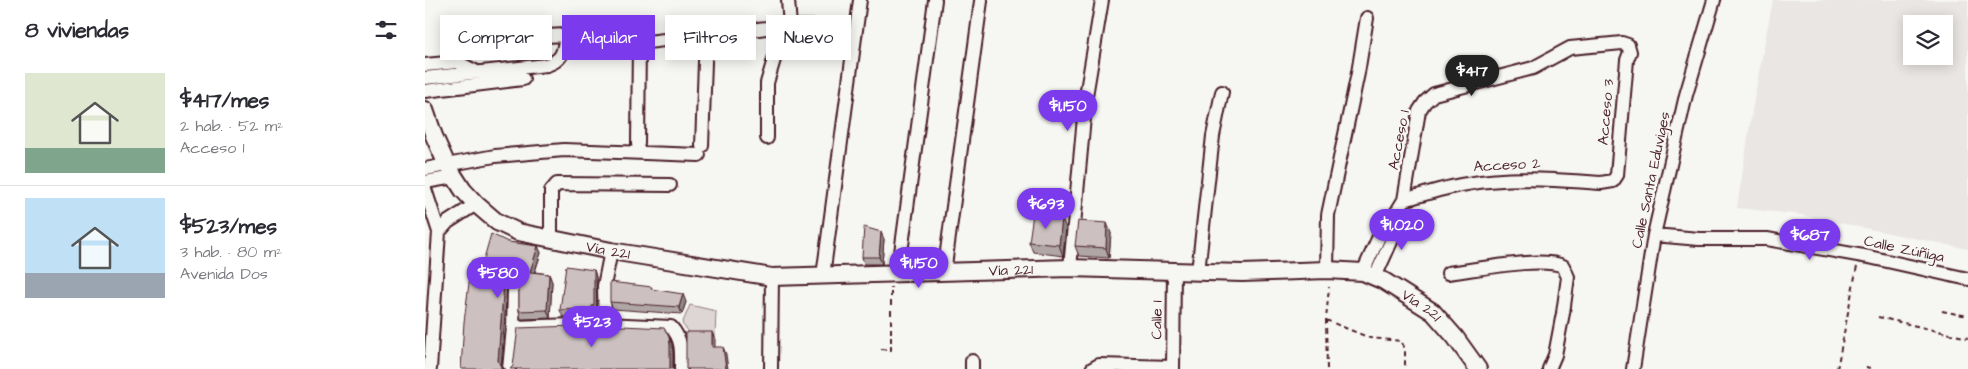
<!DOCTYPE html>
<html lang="es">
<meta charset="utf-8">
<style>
body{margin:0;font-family:"Architects Daughter",sans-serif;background:#f7f7f7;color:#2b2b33;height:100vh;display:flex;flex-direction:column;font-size:19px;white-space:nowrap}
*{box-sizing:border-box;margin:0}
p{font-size:16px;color:#7c7c81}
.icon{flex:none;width:28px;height:28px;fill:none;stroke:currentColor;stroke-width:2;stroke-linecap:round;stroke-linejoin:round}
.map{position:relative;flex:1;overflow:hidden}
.drawer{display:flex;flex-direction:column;background:#fff;width:425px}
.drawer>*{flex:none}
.hud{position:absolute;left:15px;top:15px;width:475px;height:45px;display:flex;gap:10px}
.controls{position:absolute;left:1478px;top:15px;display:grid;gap:10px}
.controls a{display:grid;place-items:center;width:50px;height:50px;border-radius:0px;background:#fff;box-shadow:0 2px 12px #0003;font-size:25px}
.price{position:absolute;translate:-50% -42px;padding:0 11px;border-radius:18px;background:#7c3aed;color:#fff;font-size:16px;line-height:32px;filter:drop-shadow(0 1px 2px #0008)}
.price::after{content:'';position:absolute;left:50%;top:30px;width:15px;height:11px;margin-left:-8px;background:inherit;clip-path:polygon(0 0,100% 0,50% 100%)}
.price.active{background:#222;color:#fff}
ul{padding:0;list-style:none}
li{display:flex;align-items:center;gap:15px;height:125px;padding:0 25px}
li+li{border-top:1px solid #e1e1e2}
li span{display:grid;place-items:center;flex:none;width:140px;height:100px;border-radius:0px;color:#555}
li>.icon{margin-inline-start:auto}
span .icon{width:60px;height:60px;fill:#fffc;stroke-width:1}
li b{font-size:21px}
h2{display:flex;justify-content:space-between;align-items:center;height:60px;padding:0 25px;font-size:21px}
.tag{padding:0 18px;border-radius:0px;background:#fff;box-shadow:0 2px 12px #0003;font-size:18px;line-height:45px}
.tag.active{background:#7c3aed;color:#fff}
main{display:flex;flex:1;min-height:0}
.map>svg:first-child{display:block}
.built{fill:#e9e6e3;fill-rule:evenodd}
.green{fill:#ddd6d5;stroke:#947a80}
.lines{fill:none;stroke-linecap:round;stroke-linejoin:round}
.minor-casing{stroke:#4a1f2b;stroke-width:16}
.major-casing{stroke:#4a1f2b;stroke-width:20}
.path{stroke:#4a1f2b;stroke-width:2;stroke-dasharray:5 4;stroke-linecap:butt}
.minor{stroke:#f6f6f2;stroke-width:12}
.major{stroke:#f6f6f2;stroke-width:16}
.wall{fill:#afa6a5;stroke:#4a1f2b}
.shaded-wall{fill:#8f8786;stroke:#4a1f2b}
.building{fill:#ccc1c0;stroke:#4a1f2b}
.labels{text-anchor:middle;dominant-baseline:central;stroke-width:5;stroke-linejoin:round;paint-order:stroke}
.street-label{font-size:15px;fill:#4a1f2b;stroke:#f6f6f2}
</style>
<main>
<section class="drawer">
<h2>8 viviendas<svg class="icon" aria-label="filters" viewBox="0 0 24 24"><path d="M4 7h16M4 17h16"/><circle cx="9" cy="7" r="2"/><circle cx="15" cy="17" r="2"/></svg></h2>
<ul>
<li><span style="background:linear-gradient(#dfe7d0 75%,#7fa58c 0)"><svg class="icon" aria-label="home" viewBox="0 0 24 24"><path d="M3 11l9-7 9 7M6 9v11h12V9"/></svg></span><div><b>$417/mes</b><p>2 hab. · 52 m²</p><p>Acceso 1</p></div></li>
<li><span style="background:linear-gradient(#bfe0f5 75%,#9aa5b1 0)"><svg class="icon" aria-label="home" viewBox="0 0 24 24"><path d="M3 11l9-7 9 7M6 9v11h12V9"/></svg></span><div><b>$523/mes</b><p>3 hab. · 80 m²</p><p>Avenida Dos</p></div></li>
</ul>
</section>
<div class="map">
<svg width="1543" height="369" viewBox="0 0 1543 369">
<rect width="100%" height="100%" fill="#f6f6f2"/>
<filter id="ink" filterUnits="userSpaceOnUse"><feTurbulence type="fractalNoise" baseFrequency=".02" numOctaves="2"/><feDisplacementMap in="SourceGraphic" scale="10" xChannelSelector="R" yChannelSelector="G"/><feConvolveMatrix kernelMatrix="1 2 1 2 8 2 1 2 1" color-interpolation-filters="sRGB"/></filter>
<g filter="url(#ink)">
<!-- built -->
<path class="built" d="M1348,0h195v249l-172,-35 -59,-6 17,-109zM1486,24h33v32h-33z"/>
<!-- green -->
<path class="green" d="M265,305l26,6 -1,28h-26l2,-5 -9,-10z"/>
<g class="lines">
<!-- minor casing -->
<g class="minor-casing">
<path id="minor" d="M363,0l2,26
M100,37l41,-2
M0,65l32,-3 20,10
M0,78l122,-13c17,-6 16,-14 19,-30h35l26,8h12l145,-17 50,1
M0,91l98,-12
M342,138v-55l17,-57
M213,144l1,-101
M277,146l4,-112
M0,169l70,-13 69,-6 135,5
M0,182l29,-5
M0,189l14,43 -9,137
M14,232l9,-10 28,-18
M1229,235l45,4h68l102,18 99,22
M126,240v-49l6,-7 113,1
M645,268l16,-172 16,-96
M902,270l1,-55 30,-142 9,-55
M773,272l15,-136 9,-44
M938,272l19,-42 11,-12 11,-18 15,-89 6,-9 9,-8 99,-26 37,-20 52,-5 6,2 2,7 -3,8 -10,115 -4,6 -12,2c-45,-3 -90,-7 -134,1 -21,3 -42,10 -63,16
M519,273l37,-272
M1023,273c27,-3 93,-17 115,-7l5,11 -5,36 -8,42 -6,14
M473,275l37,-275
M398,276l37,-276
M950,277l19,-42 -1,-17
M180,324l-1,-38 7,-35
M88,327l92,-3 66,3c12,13 10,26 10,42
M547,361v8
M84,369l4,-42 1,-36
M346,369l1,-92
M667,369l7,-4 74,2
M748,369l1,-97
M1208,369l21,-134 32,-140 28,-95"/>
</g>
<!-- major casing -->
<g class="major-casing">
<g id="major">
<path id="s1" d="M0,110l9,26 13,29 16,25 13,14 21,18 21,10 93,19 161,26 298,-9 172,5 85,-3 36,2 21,9 49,31 22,25 23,32"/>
</g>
</g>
<!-- path -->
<path class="path" d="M1517,311l26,5
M1453,317l90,21
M901,320l44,18 31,3 4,8v20
M456,349l10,1v-63
M1441,367l8,2
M902,369l-1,-49 3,-33
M1412,369l20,-103"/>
<!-- minor -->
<use href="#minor" class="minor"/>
<!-- major -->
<use href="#major" class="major"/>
</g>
<!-- wall -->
<path class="wall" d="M641,228l-3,28 -30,-4 -4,-10z
M686,233l-2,25 -30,-2 -4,-10z
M459,239l-2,25h-18l-2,-7z
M83,242l30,4 3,7 -6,19 14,2 3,8 -2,36 -29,1 -2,-8v-25l-4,-3 -8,4 -46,82 22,-107z
M169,270l2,7 1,34 -4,5 -30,1 -3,-7z
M227,289l34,13 -4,12 -69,-5 -3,-7z"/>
<!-- shaded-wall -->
<path class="shaded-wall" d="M637,218l4,10 -3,28 -4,-11z
M682,223l4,10 -2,25 -3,-10z
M456,232l3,7 -2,25 -3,-7z
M113,246l3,7 -9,26 -2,-7z
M169,270l2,7 1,34 -4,5 -3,-7z
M124,274l3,8 -2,36 -3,-8z
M79,280l3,7 -6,81 -3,-7z
M258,294l3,8 -4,12 -3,-7z
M287,332l3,7v15l-3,-7z
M244,337l3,7 1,9v16h-3z
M298,347l3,7 2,15h-2z"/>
<!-- building -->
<path class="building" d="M608,214l29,4 -3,27 -30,-3z
M653,221l29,2 -1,25 -31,-2z
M439,227l17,5 -2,25h-17z
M66,234l17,8 30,4 -8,26 19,2 -2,36 -28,1v-31l-7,-4 -8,4 -6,81 4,8h4h-45l3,-47 8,-62 11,2z
M141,266l28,4v34l-4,5 -30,1z
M185,282l42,5 -1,2 32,5 -4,13 -69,-5z
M177,325l62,3 5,9 1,8v24h-160l3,-3 5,-38z
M261,332h26v15h11l3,22h-40z"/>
</g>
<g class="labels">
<!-- street labels -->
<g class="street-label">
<text transform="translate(1181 112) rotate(-85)">Acceso 3</text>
<text transform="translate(974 140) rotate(-79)">Acceso 1</text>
<text transform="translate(1082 165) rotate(-3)">Acceso 2</text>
<text transform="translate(1226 180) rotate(-78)">Calle Santa Eduviges</text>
<text transform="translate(1479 249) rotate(12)">Calle Zúñiga</text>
<text stroke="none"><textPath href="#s1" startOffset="251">Vía 221</textPath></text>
<text stroke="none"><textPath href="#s1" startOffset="656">Vía 221</textPath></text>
<text stroke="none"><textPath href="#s1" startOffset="1076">Vía 221</textPath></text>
<text transform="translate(732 320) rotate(-89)">Calle 1</text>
</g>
</g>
</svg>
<div class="controls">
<a><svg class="icon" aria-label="layers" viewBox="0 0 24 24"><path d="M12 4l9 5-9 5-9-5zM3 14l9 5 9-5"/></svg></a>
</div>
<b class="price active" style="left:1047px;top:97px">$417</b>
<b class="price" style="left:643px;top:132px">$1,150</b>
<b class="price" style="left:621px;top:230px">$693</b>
<b class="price" style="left:977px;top:251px">$1,020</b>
<b class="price" style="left:1385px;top:261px">$687</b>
<b class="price" style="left:494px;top:289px">$1,150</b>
<b class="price" style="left:73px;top:299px">$580</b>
<b class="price" style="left:167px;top:348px">$523</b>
<div class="hud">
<a class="tag">Comprar</a>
<a class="tag active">Alquilar</a>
<a class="tag">Filtros</a>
<a class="tag">Nuevo</a>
</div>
</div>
</main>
